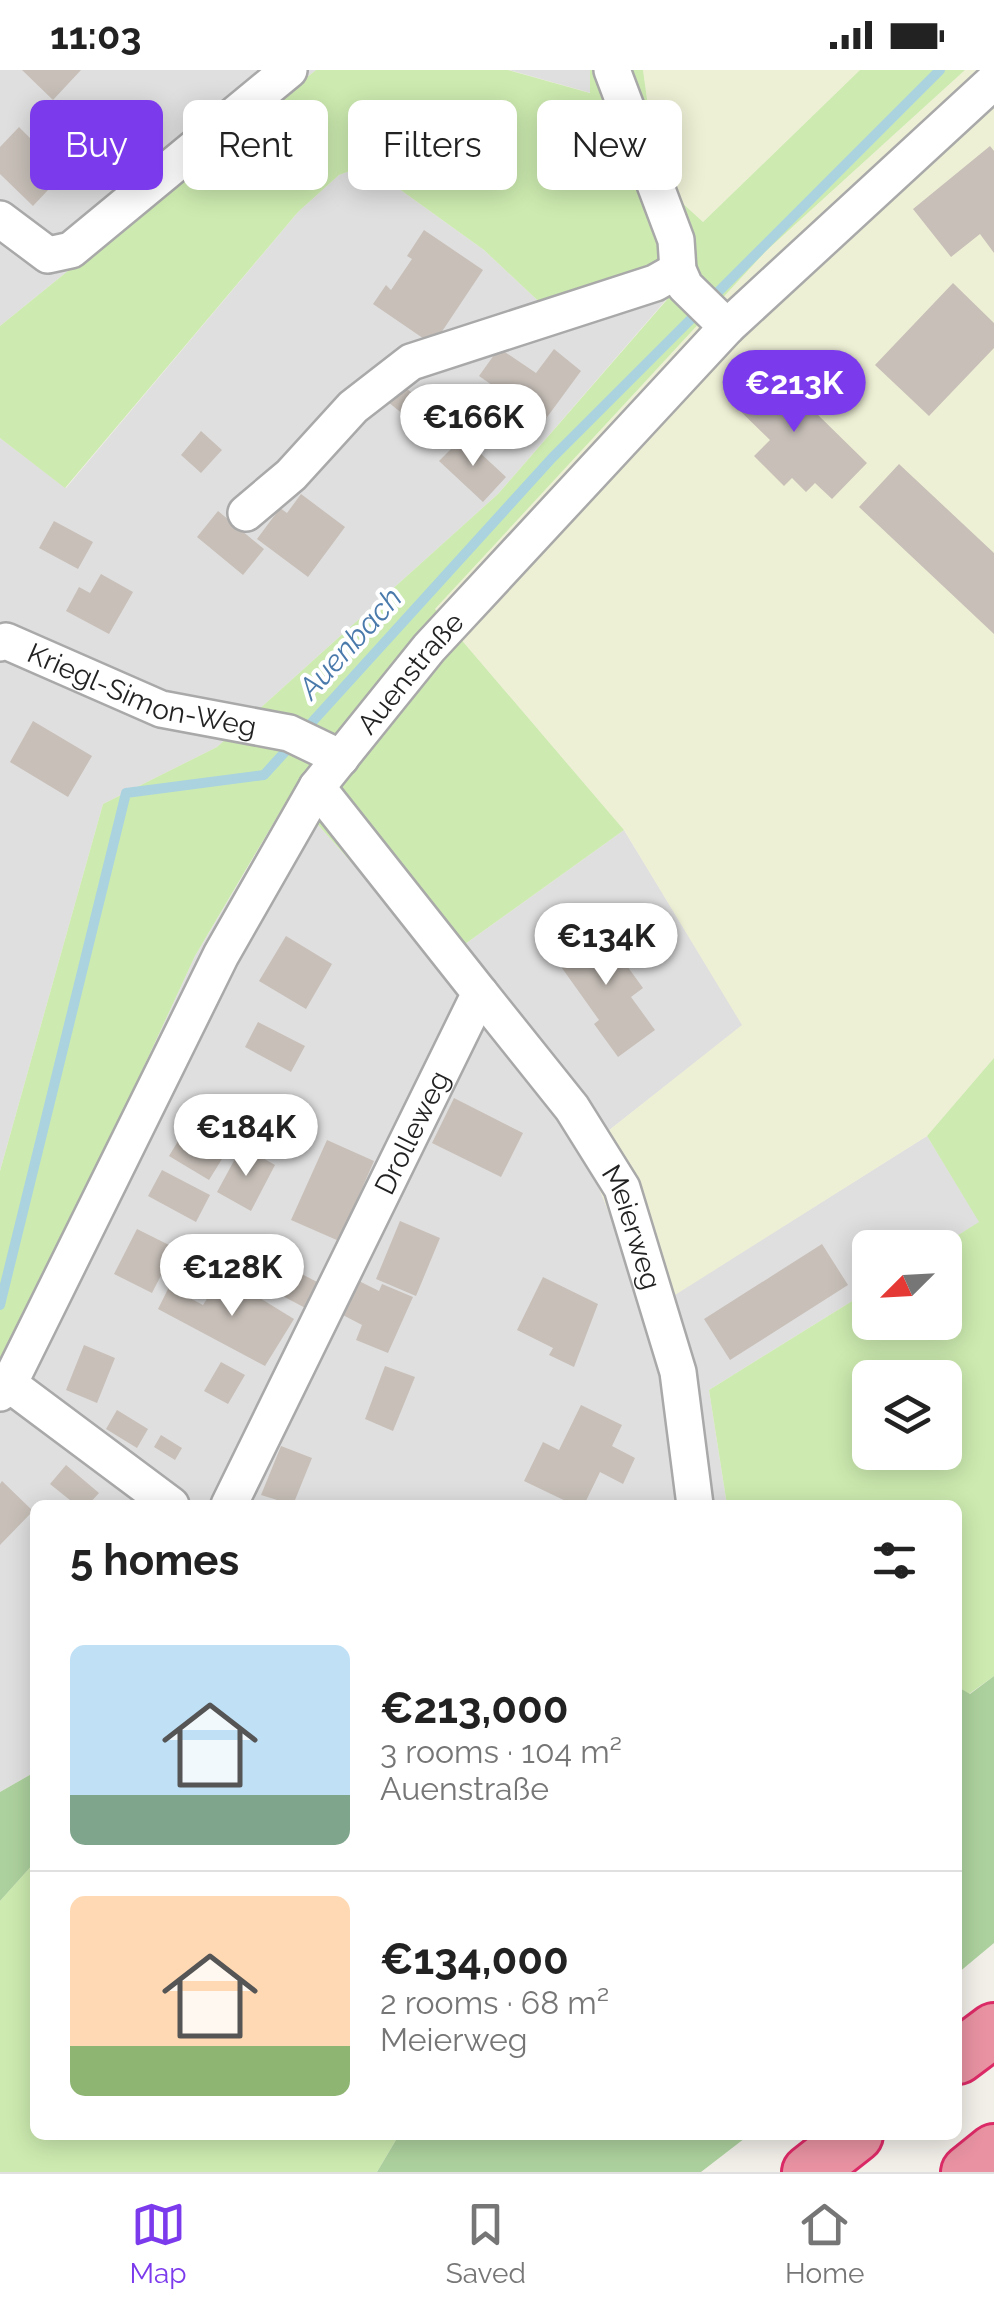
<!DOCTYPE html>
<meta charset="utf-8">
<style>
body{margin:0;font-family:Raleway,sans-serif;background:#f6f6f6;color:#222;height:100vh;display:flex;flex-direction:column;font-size:38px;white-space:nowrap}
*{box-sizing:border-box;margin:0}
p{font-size:32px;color:#767676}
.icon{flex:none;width:55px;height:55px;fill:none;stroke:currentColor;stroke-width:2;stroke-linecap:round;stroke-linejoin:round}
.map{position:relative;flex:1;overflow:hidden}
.side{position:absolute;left:30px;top:1430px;width:932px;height:640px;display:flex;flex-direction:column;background:#fff;border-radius:15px;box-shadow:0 5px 25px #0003}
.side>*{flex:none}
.guide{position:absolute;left:30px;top:30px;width:935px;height:90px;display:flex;gap:20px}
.needle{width:65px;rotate:246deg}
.controls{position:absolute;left:852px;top:1160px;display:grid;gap:20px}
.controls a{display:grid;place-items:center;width:110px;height:110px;border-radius:15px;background:#fff;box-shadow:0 5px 25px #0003;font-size:50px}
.price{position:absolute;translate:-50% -85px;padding:0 22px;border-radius:35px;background:#fff;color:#222;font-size:32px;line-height:65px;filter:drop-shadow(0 2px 5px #0008)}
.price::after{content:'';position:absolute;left:50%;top:60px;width:30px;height:22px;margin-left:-15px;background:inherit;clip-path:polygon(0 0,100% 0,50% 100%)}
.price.on{background:#7c3aed;color:#fff}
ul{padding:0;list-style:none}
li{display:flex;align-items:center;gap:30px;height:250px;padding:0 40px}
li+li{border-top:2px solid #e0e0e0}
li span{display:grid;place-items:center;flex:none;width:280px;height:200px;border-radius:15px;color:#555}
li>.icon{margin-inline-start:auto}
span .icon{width:120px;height:120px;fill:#fffc;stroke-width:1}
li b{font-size:42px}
h2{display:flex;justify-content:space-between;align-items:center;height:120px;padding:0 40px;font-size:42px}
.pill{padding:0 35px;border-radius:15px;background:#fff;box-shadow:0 5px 25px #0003;font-size:35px;line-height:90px}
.pill.on{background:#7c3aed;color:#fff}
.status{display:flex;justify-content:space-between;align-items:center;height:70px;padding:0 50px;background:#fff;direction:ltr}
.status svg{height:28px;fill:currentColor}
.menu{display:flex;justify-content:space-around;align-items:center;height:140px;border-top:2px solid #e0e0e0;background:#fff;font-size:28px;color:#767676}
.menu a{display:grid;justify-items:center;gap:5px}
.menu .on{color:#7c3aed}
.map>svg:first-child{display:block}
.residential{fill:#e0dfdf}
.farmland{fill:#eef0d5}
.grass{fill:#cdebb0;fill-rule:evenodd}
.forest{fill:#add19e}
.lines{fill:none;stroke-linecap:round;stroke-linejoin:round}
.stream{stroke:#aad3df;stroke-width:10}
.building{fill:#c7bfb8}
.minor-casing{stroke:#a9a9a9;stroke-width:40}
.highway-casing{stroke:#dc2a67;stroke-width:58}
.minor{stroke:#fff;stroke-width:35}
.highway{stroke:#e892a2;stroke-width:52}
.labels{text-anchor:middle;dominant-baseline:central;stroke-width:8;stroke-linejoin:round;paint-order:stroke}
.street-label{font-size:28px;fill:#222;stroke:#fff}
.water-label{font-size:30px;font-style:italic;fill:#4a7aab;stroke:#fff}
</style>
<div class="status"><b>11:03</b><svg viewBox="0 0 49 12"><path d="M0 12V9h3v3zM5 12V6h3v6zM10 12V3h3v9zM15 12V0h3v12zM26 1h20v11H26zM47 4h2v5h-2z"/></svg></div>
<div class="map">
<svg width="994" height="2102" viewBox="0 0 994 2102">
<rect width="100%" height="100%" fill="#f2efe9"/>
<!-- residential -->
<path class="residential" d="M0,0h316l-316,256z
M509,0h81l1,23z
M366,95l118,85 83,78 105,-35 -174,201 -281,253 -114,57 -103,367v-733l66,50 232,-276 41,-37z
M288,730l24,18 128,144 184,-132 119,195 -159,125 64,161 279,-175 53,86 -41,25 -69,1v42l-161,100 18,115h-692v267l-35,20v-434l96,-188 99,-214z"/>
<!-- farmland -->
<path class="farmland" d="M643,0h217l-157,152 -23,-21 -32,-95z
M965,0h29v988l-67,78 -279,176 -64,-162 158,-125 -118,-195 -189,-221 331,-358z"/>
<!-- grass -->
<path class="grass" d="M316,0h192l82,23v-23h53l5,36 32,95 23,21 157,-152h105l-199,181 -331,358 189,221 -184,132 -128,-144 -25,-18 -92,156 -99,214 -96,188v-187l103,-367 114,-57 281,-253 173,-199 -104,33 -83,-78 -118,-85 -27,10 -41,37 -233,276 -65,-50v-112z
M994,988v618l-25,18 -11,-7v-182h-231l-18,-115 161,-100v32h75v-74l-6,-1 40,-25 -52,-86zM870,1308h75v74h-75z
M35,1792v273h364l-22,37h-377v-271z"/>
<!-- forest -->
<path class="forest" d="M994,1606v267l-36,30v-286l12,7z
M35,1702v90l-35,39v-109z
M399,2065h350l-48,37h-324z"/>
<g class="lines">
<!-- stream -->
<path class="stream" d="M304,661l248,-273 388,-388
M0,1235l126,-512 138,-18 29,-32"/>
</g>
<!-- building -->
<path class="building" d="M22,0h59l-28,30z
M19,57l14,14 5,-6 20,19 -6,5 13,13 -32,34 -33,-32v-27z
M990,76l4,5v102l-14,-19 -29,23 -38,-48z
M424,160l59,40 -50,75 -60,-41 13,-19 5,5 21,-31 -5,-3z
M953,213l41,40v25l-65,68 -54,-51z
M499,278l37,25 18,-24 27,22 -50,68 -28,-21 12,-17 -36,-25z
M762,290l105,103 -35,36 -17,-16 -9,9 -14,-14 -8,8 -30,-30 16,-16 -44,-43z
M402,315l46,36 -14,18 -46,-37z
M201,361l21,19 -21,23 -20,-18z
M463,367l43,40 -23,25 -44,-41z
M899,394l95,89v81l-135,-127z
M301,424l44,33 -37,50 -51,-38 23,-31 7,5z
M218,441l46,38 -21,26 -46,-38z
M54,451l39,21 -15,27 -39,-21z
M101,504l32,18 -24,42 -43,-23 13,-24 11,6z
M33,651l59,35 -24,41 -58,-35z
M596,853l47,65 -12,9 24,33 -37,27 -24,-33 5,-4 -47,-66z
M286,866l46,28 -26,45 -47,-28z
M258,952l47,24 -14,26 -46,-25z
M454,1028l69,35 -22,44 -69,-34z
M203,1030l40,25 -34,55 -40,-24z
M327,1070l47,21 -35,80 -48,-21z
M242,1076l33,19 -24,46 -34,-19z
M162,1100l48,25 -14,27 -48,-26z
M400,1151l40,17 -24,58 -40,-17z
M137,1159l38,19 -23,45 -38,-19z
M822,1174l26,41 -118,75 -26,-41z
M290,1198l33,17 -12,26 -34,-18z
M222,1205l72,44 -29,47 -107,-57 11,-22 34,18z
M543,1207l55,27 -24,63 -25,-12 4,-7 -36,-18z
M357,1210l22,11 3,-7 31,13 -25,56 -32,-13 6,-15 -21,-11z
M84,1275l31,13 -18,45 -31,-13z
M221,1292l24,13 -17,29 -24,-13z
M385,1296l30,11 -22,54 -28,-12z
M581,1335l41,20 -10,21 23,12 -12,26 -23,-12 -16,33h-10l-50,-24 19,-39 16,8z
M117,1340l31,19 -11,19 -31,-19z
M161,1365l21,13 -7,12 -21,-13z
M281,1376l31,12 -19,47 -32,-10z
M66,1395l33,28 -11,12h-12l-26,-21z
M2,1411l31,30 -33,34v-61z"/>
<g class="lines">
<!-- minor casing -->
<g class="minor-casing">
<g id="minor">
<path d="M612,0l64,170 2,30 7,16 42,41"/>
<path d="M0,149l48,36 23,-5 218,-180"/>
<path d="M246,443l45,-38 62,-68 58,-45 244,-79 23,-13"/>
<path id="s1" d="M0,573l6,-2 155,68 128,24 52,25"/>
<path id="s2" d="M480,923l92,115 50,80 56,184 17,133"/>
<path d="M9,1314l162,121"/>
<path id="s3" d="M0,1323l9,-9 212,-429 96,-168 112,-139 298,-321 267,-246"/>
<path id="s4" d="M229,1435l251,-512 -163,-206"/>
</g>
</g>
<!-- highway casing -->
<g class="highway-casing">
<path id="highway" d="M958,1987l36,-27
M809,2102l47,-37
M968,2102l26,-21"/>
</g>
<!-- minor -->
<use href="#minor" class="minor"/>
<!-- highway -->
<use href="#highway" class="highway"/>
</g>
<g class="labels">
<!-- street labels -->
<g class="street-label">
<text stroke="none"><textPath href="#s3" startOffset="832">Auenstraße</textPath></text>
<text stroke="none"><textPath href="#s1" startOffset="152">Kriegl-Simon-Weg</textPath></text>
<text stroke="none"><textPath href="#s4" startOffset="415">Drolleweg</textPath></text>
<text stroke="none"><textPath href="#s2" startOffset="282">Meierweg</textPath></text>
</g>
<!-- water labels -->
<g class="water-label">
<text transform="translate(350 573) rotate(-48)">Auenbach</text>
</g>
</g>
</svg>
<div class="controls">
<a><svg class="needle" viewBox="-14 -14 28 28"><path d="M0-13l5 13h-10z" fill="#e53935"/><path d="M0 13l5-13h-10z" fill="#767676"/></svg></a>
<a><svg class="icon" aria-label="layers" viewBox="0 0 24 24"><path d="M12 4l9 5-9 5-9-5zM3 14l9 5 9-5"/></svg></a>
</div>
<b class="price on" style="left:794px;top:365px">€213K</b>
<b class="price" style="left:473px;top:399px">€166K</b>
<b class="price" style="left:606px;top:918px">€134K</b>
<b class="price" style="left:246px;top:1109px">€184K</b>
<b class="price" style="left:232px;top:1249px">€128K</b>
<div class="guide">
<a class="pill on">Buy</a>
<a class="pill">Rent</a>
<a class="pill">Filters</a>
<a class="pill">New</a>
</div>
<section class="side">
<h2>5 homes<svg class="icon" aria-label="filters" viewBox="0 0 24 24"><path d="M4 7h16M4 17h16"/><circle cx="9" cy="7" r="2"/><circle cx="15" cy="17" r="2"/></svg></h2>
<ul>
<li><span style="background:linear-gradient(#bfe0f5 75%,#7fa58c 0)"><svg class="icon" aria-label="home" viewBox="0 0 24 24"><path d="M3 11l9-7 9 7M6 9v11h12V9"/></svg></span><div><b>€213,000</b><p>3 rooms · 104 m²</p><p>Auenstraße</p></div></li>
<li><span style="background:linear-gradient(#ffd9b3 75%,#8fb573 0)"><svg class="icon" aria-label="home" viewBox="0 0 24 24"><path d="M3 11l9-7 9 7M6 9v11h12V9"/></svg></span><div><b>€134,000</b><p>2 rooms · 68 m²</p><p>Meierweg</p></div></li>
</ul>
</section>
</div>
<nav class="menu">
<a class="on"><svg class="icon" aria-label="map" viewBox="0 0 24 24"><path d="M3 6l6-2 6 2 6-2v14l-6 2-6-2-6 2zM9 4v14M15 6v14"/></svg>Map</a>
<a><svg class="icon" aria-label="saved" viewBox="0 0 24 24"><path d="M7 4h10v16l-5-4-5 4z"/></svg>Saved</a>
<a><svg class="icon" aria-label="home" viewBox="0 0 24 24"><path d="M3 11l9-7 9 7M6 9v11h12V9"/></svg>Home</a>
</nav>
